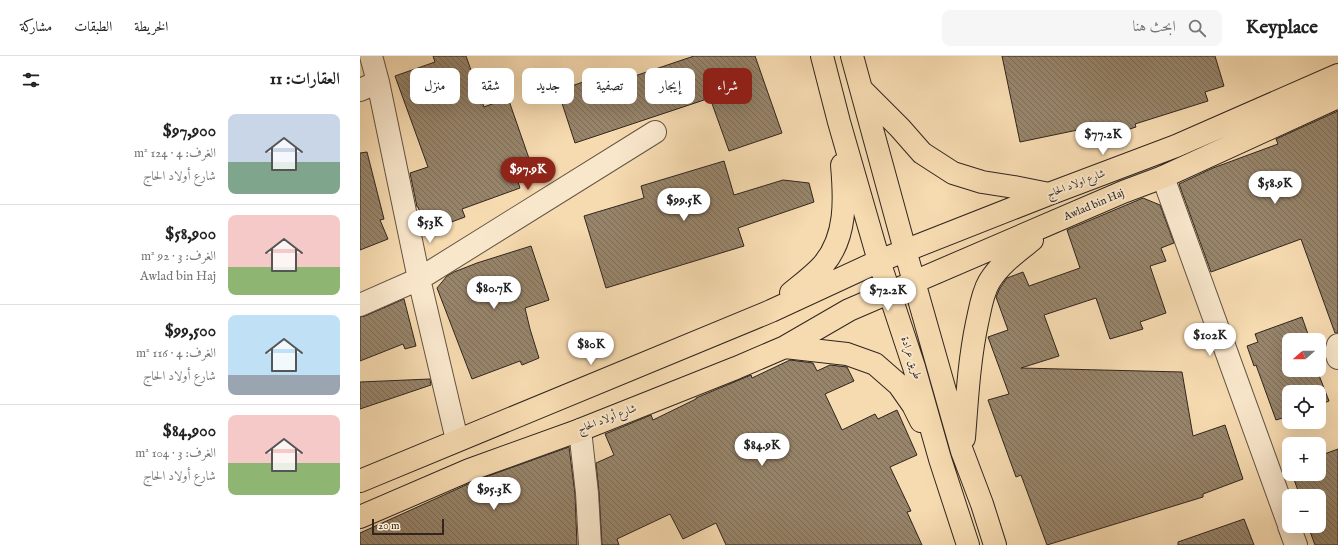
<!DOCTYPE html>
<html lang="ar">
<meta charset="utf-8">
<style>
body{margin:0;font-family:"IM FELL English",Amiri,serif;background:#f6f6f6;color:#222;direction:rtl;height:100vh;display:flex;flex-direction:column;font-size:15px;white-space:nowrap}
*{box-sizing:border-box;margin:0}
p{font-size:13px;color:#767676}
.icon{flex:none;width:22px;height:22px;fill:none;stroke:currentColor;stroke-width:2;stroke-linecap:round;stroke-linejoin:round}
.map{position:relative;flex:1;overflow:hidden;direction:ltr}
.drawer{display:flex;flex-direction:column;background:#fff;width:360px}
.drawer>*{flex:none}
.top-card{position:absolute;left:12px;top:12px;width:380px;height:36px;direction:rtl;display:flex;gap:8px}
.needle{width:26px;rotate:250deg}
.buttons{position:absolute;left:922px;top:277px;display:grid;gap:8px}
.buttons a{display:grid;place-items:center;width:44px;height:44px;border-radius:8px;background:#fff;box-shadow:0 4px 16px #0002;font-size:20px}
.scale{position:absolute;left:12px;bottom:10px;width:72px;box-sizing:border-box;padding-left:4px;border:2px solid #30261f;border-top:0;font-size:11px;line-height:14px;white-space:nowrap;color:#30261f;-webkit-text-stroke:3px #f9e7cc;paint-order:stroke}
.price{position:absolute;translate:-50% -34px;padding:0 9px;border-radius:14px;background:#fff;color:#222;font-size:13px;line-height:26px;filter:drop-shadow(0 1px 2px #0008)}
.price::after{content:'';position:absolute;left:50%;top:24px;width:12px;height:9px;margin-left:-6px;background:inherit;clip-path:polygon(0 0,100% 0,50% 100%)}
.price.selected{background:#8f2418;color:#fff}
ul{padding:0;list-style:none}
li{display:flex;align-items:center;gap:12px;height:100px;padding:0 20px}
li+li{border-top:1px solid #e0e0e0}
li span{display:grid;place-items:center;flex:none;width:112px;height:80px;border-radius:8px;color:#555}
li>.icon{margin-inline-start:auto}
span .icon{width:48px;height:48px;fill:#fffc;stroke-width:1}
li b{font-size:17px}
h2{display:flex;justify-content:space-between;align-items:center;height:48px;padding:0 20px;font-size:17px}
.pill{padding:0 14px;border-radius:8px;background:#fff;box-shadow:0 4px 16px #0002;font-size:14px;line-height:36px}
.pill.selected{background:#8f2418;color:#fff}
header{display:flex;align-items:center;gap:24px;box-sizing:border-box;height:56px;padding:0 20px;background:#fff;border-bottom:1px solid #e0e0e0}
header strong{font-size:19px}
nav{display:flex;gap:22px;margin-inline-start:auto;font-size:14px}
.search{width:280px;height:36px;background:#f6f6f6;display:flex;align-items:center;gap:10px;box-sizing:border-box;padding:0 14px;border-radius:8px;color:#767676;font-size:15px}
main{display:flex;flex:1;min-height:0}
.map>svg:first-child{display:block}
.building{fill:url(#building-back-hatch);stroke:#30261f}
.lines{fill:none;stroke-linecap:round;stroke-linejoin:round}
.minor-casing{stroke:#625343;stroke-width:24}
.major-casing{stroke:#30261f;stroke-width:24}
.minor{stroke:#f9e7cc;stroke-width:22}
.major{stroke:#f6dab0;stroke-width:22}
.labels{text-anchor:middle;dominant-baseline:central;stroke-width:4;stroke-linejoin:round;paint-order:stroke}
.street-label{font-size:11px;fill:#30261f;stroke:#f9e7cc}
</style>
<header>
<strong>Keyplace</strong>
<div class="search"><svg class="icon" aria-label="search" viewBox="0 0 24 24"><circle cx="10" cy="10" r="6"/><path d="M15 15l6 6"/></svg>ابحث هنا</div>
<nav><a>الخريطة</a><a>الطبقات</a><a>مشاركة</a></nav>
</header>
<main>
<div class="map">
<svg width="978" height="489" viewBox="0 0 978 489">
<defs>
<pattern id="building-back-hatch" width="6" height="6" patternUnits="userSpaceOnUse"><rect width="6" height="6" fill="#97846a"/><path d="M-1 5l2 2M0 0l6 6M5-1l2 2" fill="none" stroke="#7c6c57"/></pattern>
</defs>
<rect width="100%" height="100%" fill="#f6dab0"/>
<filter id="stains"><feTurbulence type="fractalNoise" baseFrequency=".005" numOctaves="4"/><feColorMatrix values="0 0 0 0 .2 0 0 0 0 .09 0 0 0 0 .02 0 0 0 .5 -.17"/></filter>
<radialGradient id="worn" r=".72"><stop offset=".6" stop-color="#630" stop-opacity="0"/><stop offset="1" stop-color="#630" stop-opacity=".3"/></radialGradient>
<!-- building -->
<path class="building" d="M73,0h33l18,51 24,-9 24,69 -17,6 5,15 -58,21 3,8 -38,14 -9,-24h-1l-7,-34 18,-6 -33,-91 40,-14z
M334,0h61l27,77 -53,18 -19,-53 -135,45 -17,-52 61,-22 4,11z
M642,0h213l9,30 -19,6 3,9 -73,23 1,3 -40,13 -4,-13 -72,15z
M978,55v222h-3l-34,-94 -90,33 -32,-88 34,-16 65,-24 -2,-5z
M7,96l17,67 -4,1 8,19 -28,11v-97z
M364,105l10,34 49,-15 26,3 5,19 -76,26 6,18 -138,42 -22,-72 60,-18 -3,-12z
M783,142l17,7 14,38 -13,5 5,13 -16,5 16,47 -26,9 3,7 -33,10 -14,-41 -52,17 15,41 -38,12 161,4 11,64 32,-11 18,54 -40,15v3l-156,48 -26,-70 -5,2 -28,-77 21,-6 -21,-57 20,-7 -12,-33 4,-9 7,-10 16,-6 6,14 51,-18 -13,-38z
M171,190l18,54 -24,8 5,21 9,29 -17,7 -2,-4 -48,18 -35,-91 10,-12 7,-4 23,-9z
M44,243l12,47 -11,3 -2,-5 -43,17v-44l5,-1z
M942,261l8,23h-21v30h28l12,31 -10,4v-13h-30v24l-13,4 -20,-55 -2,1 -7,-20 11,-4 -3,-8z
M430,304l23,3 4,8 13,-6 17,2 7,14 -29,13 17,36 33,-16 3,5 19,-9 20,45 -27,12 21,44 -4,1 15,33h-196l-10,-22 -33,16 -13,-25 -53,25 2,6h-17l-3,-53 -3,-29 18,-8 -9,-21 46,-19 2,5 43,-21v-1l55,-23 1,3z
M70,323l1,6 -71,24v-27z
M209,391l6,47 2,51h-217v-12l117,-53z
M978,393v96h-23l-7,-19h11v-30h-19l-8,-22h27v-18z
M884,463l10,26h-76v-3z"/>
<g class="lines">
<!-- minor casing -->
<g class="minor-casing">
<path id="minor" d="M11,0l7,26 41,197 38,161
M0,34l18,-8
M803,121l126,348
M0,249l59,-26 236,-147
M978,289l-2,7 2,6
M220,374l7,63 3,52
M929,470l7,19"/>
</g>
<!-- major casing -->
<g class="major-casing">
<path id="major" d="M462,0l17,66 40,139 35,106 26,92 28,86
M492,0l53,194 57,201 20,53 13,41
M503,35l37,37 22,25 31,20 29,9 32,5 35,7
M431,237c11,-9 23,-18 32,-28 24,-28 22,-66 19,-100
M425,291l62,7 28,10 24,21 14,20 8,16
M604,382c3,-38 5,-77 13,-115 3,-13 5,-29 12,-41 10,-17 28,-30 43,-42
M0,425l411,-170 108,-50 170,-67 127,-48 162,-71
M0,461l109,-47 111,-40 156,-62 49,-21 64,-37 274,-118 40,-15 175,-80"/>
</g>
<!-- minor -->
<use href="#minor" class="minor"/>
<!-- major -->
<use href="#major" class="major"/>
</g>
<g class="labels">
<!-- street labels -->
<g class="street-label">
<text transform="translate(716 128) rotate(-21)">شارع اولاد الحاج</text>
<text transform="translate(734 149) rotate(-23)">Awlad bin Haj</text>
<text transform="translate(551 302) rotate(72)">طريق عرادة</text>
<text transform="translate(247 363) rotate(-21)">شارع أولاد الحاج</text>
</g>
</g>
<rect width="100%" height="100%" filter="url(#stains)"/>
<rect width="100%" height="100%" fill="url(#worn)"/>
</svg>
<div class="buttons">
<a><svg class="needle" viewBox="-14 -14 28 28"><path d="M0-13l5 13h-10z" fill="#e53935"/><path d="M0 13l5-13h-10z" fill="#767676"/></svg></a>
<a><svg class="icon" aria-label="locate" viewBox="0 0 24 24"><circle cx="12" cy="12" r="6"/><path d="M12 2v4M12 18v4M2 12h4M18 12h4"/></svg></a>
<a>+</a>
<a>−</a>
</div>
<div class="scale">20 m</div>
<b class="price" style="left:743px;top:100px">$77.2K</b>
<b class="price selected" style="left:168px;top:135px">$97.9K</b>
<b class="price" style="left:915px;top:149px">$58.9K</b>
<b class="price" style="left:324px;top:166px">$99.5K</b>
<b class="price" style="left:70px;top:188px">$53K</b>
<b class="price" style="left:134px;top:254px">$80.7K</b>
<b class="price" style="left:528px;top:256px">$72.2K</b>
<b class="price" style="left:850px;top:301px">$102K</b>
<b class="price" style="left:231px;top:310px">$80K</b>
<b class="price" style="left:402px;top:411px">$84.9K</b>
<b class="price" style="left:134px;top:455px">$95.3K</b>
<div class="top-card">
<a class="pill selected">شراء</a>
<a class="pill">إيجار</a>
<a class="pill">تصفية</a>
<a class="pill">جديد</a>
<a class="pill">شقة</a>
<a class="pill">منزل</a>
</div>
</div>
<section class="drawer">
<h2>العقارات: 11<svg class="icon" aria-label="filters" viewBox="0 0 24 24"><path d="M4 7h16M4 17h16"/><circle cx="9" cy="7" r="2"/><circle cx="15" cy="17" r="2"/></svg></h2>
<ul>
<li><span style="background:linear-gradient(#c9d6e8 60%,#7fa58c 0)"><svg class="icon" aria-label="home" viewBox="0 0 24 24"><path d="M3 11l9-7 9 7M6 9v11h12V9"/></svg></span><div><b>$97,900</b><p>الغرف: 4 · 124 m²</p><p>شارع أولاد الحاج</p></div></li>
<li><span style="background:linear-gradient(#f6c9c9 65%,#8fb573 0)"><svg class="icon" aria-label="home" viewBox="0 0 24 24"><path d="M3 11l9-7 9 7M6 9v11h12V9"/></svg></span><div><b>$58,900</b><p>الغرف: 3 · 92 m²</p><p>Awlad bin Haj</p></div></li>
<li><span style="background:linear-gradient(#bfe0f5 75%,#9aa5b1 0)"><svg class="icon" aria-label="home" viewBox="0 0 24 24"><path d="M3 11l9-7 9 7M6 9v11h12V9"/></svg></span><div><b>$99,500</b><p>الغرف: 4 · 116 m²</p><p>شارع أولاد الحاج</p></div></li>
<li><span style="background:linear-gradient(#f6c9c9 60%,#8fb573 0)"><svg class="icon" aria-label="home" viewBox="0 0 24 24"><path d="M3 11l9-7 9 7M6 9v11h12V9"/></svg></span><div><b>$84,900</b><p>الغرف: 3 · 104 m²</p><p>شارع أولاد الحاج</p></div></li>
</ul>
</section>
</main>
